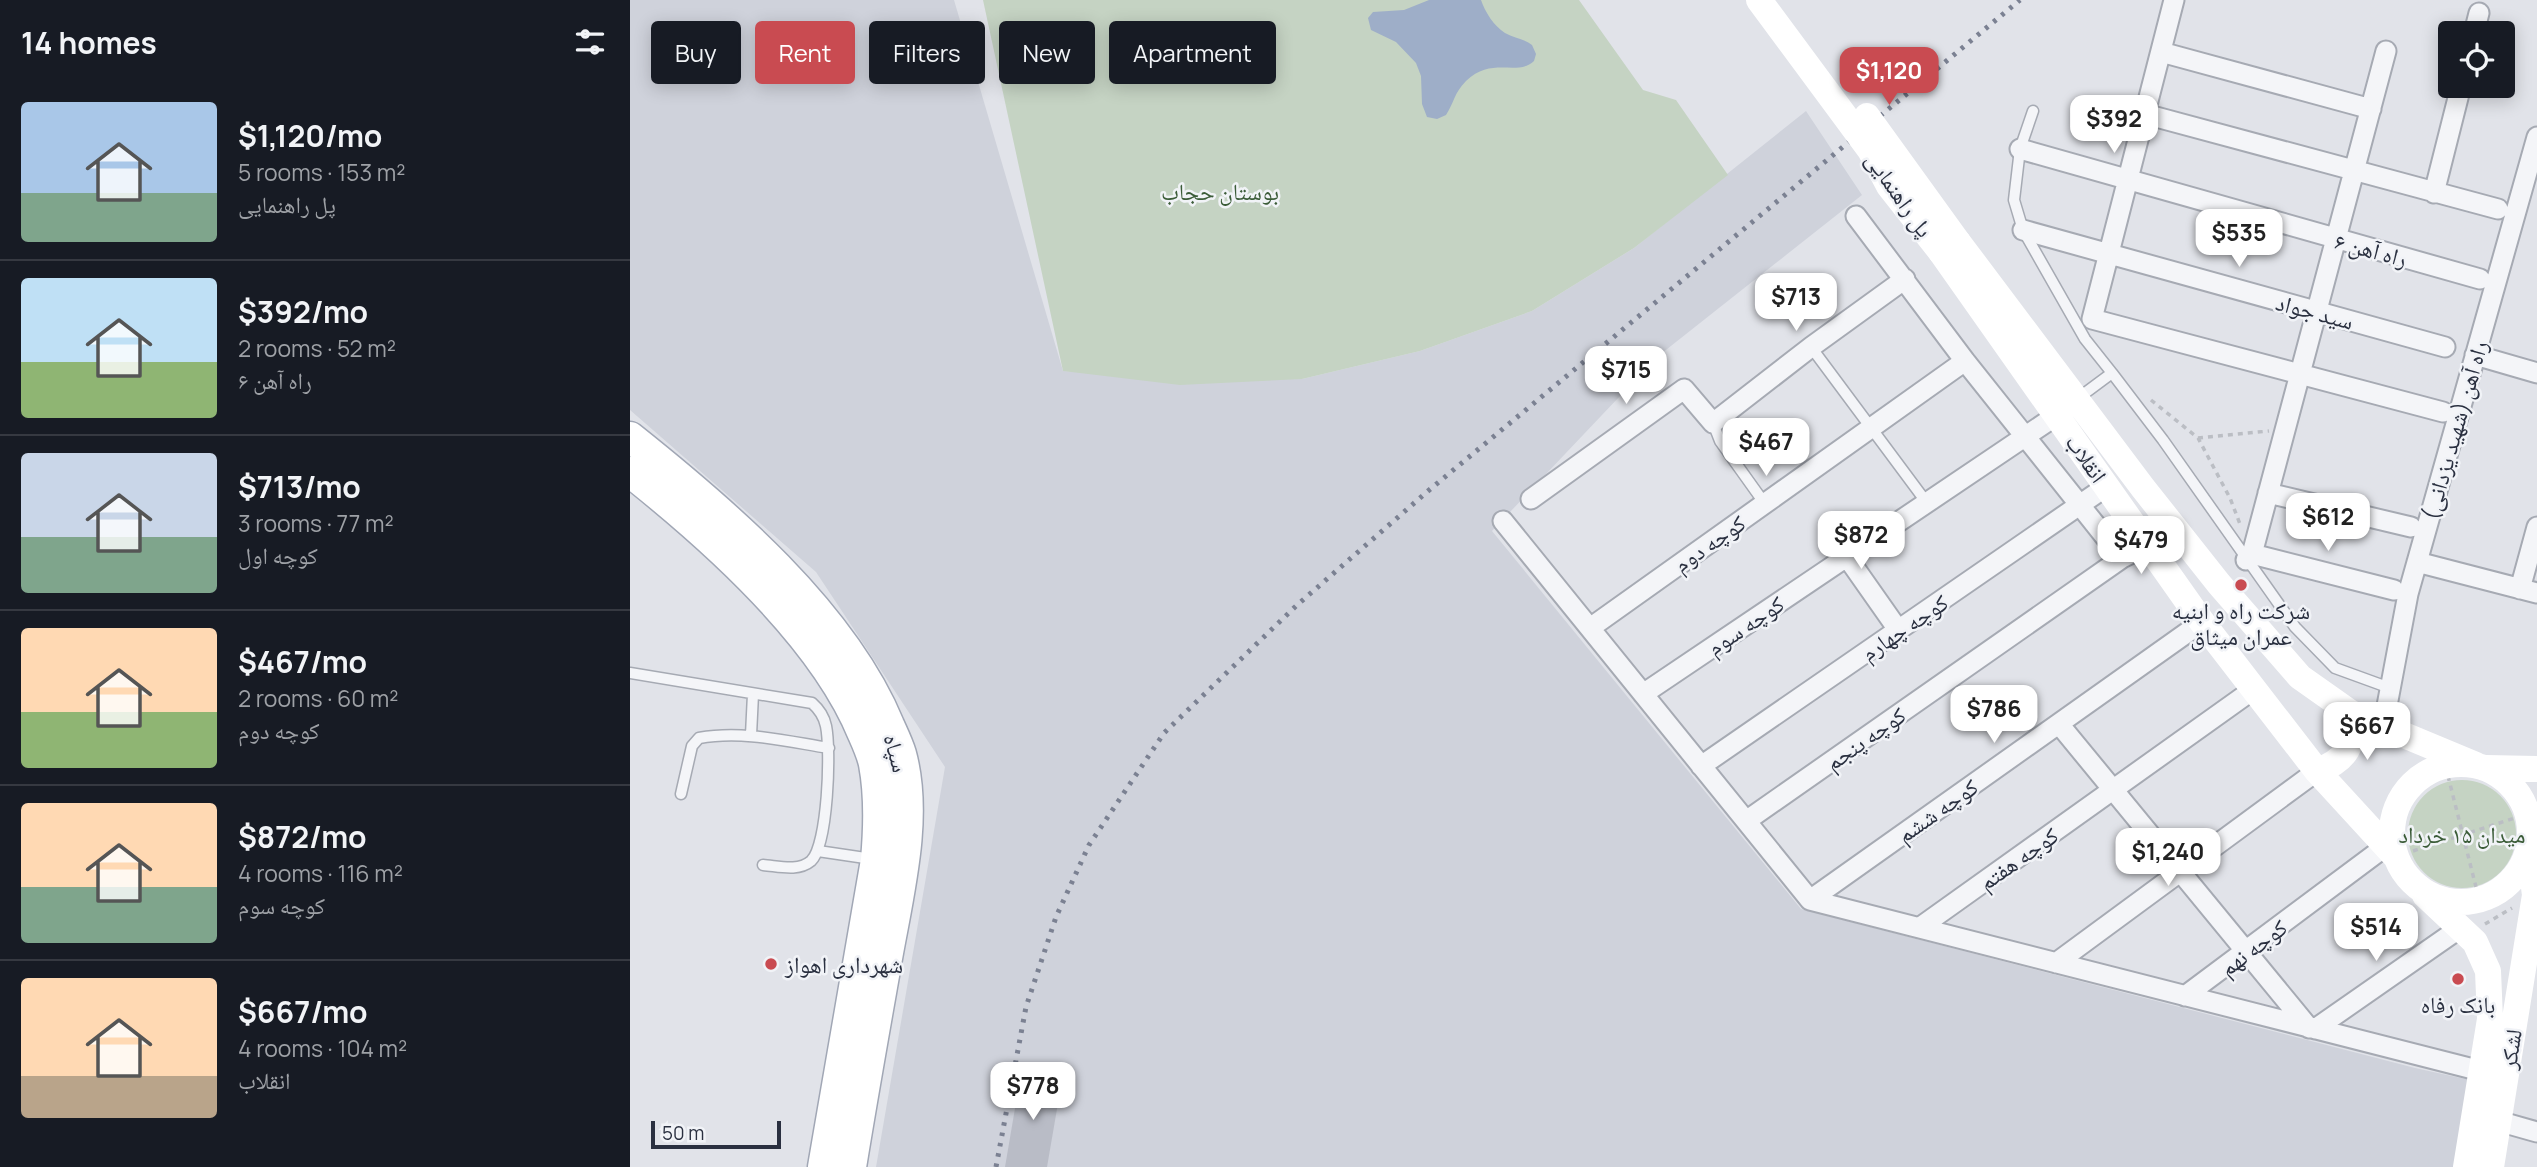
<!DOCTYPE html>
<meta charset="utf-8">
<style>
body{margin:0;font-family:Manrope,"Noto Naskh Arabic",sans-serif;background:#20242c;color:#f1f3f6;height:100vh;display:flex;flex-direction:column;font-size:26px;white-space:nowrap}
*{box-sizing:border-box;margin:0}
p{font-size:23px;color:#9ea1a6}
.icon{flex:none;width:38px;height:38px;fill:none;stroke:currentColor;stroke-width:2;stroke-linecap:round;stroke-linejoin:round}
.map{position:relative;flex:1;overflow:hidden}
.panel{display:flex;flex-direction:column;background:#171b24;width:630px}
.panel>*{flex:none}
.top-card{position:absolute;left:21px;top:21px;width:665px;height:63px;display:flex;gap:14px}
.controls{position:absolute;left:1808px;top:21px;display:grid;gap:14px}
.controls a{display:grid;place-items:center;width:77px;height:77px;border-radius:7px;background:#171b24;box-shadow:0 4px 18px #0003;font-size:35px}
.scale{position:absolute;left:21px;bottom:18px;width:130px;box-sizing:border-box;padding-left:7px;border:4px solid #2a3040;border-top:0;font-size:19px;line-height:24px;white-space:nowrap;color:#2a3040;-webkit-text-stroke:5px #f1f3f7;paint-order:stroke}
.price{position:absolute;translate:-50% -60px;padding:0 16px;border-radius:14px;background:#fff;color:#222;font-size:23px;line-height:46px;filter:drop-shadow(0 2px 4px #0008)}
.price::after{content:'';position:absolute;left:50%;top:42px;width:21px;height:16px;margin-left:-10px;background:inherit;clip-path:polygon(0 0,100% 0,50% 100%)}
.price.current{background:#c94b51;color:#fff}
ul{padding:0;list-style:none}
li{display:flex;align-items:center;gap:21px;height:175px;padding:0 21px}
li+li{border-top:2px solid #363941}
li span{display:grid;place-items:center;flex:none;width:196px;height:140px;border-radius:7px;color:#555}
li>.icon{margin-inline-start:auto}
span .icon{width:84px;height:84px;fill:#fffc;stroke-width:1}
li b{font-size:30px}
h2{display:flex;justify-content:space-between;align-items:center;height:84px;padding:0 21px;font-size:30px}
.pill{padding:0 24px;border-radius:7px;background:#171b24;box-shadow:0 4px 18px #0003;font-size:24px;line-height:63px}
.pill.current{background:#c94b51;color:#fff}
main{display:flex;flex:1;min-height:0}
.map>svg:first-child{display:block}
.built{fill:#cfd2db}
.green{fill:#c5d3c3}
.water{fill:#9eaec8}
.building{fill:#b9bcc6}
.lines{fill:none;stroke-linecap:round;stroke-linejoin:round}
.service-casing{stroke:#a6aab3;stroke-width:13}
.minor-casing{stroke:#a6aab3;stroke-width:23}
.primary-casing{stroke:#a1a7b5;stroke-width:33}
.path{stroke:#bbbec4;stroke-width:3.5;stroke-dasharray:5 5;stroke-linecap:butt}
.service{stroke:#f4f5f8;stroke-width:10}
.minor{stroke:#f4f5f8;stroke-width:19}
.secondary{stroke:#fff;stroke-width:26}
.primary{stroke:#fff;stroke-width:30}
.rail{stroke:#7b8192;stroke-width:5;stroke-dasharray:3.5 7;stroke-linecap:butt}
.secondary-bridge{stroke:#fff;stroke-width:26}
.poi-dot{fill:#c94b51;stroke:#f1f3f7;stroke-width:2.5}
.labels{text-anchor:middle;dominant-baseline:central;stroke-width:5;stroke-linejoin:round;paint-order:stroke}
.park-label{font-size:23px;fill:#3b5c38;stroke:#f1f3f7}
.street-label{font-size:23px;fill:#2a3040;stroke:#f1f3f7}
.poi-label{font-size:23px;fill:#2a3040;stroke:#f1f3f7}
</style>
<main>
<section class="panel">
<h2>14 homes<svg class="icon" aria-label="filters" viewBox="0 0 24 24"><path d="M4 7h16M4 17h16"/><circle cx="9" cy="7" r="2"/><circle cx="15" cy="17" r="2"/></svg></h2>
<ul>
<li><span style="background:linear-gradient(#a9c7e8 65%,#7fa58c 0)"><svg class="icon" aria-label="home" viewBox="0 0 24 24"><path d="M3 11l9-7 9 7M6 9v11h12V9"/></svg></span><div><b>$1,120/mo</b><p>5 rooms · 153 m²</p><p>پل راهنمایی</p></div></li>
<li><span style="background:linear-gradient(#bfe0f5 60%,#8fb573 0)"><svg class="icon" aria-label="home" viewBox="0 0 24 24"><path d="M3 11l9-7 9 7M6 9v11h12V9"/></svg></span><div><b>$392/mo</b><p>2 rooms · 52 m²</p><p>راه آهن ۶</p></div></li>
<li><span style="background:linear-gradient(#c9d6e8 60%,#7fa58c 0)"><svg class="icon" aria-label="home" viewBox="0 0 24 24"><path d="M3 11l9-7 9 7M6 9v11h12V9"/></svg></span><div><b>$713/mo</b><p>3 rooms · 77 m²</p><p>کوچه اول</p></div></li>
<li><span style="background:linear-gradient(#ffd9b3 60%,#8fb573 0)"><svg class="icon" aria-label="home" viewBox="0 0 24 24"><path d="M3 11l9-7 9 7M6 9v11h12V9"/></svg></span><div><b>$467/mo</b><p>2 rooms · 60 m²</p><p>کوچه دوم</p></div></li>
<li><span style="background:linear-gradient(#ffd9b3 60%,#7fa58c 0)"><svg class="icon" aria-label="home" viewBox="0 0 24 24"><path d="M3 11l9-7 9 7M6 9v11h12V9"/></svg></span><div><b>$872/mo</b><p>4 rooms · 116 m²</p><p>کوچه سوم</p></div></li>
<li><span style="background:linear-gradient(#ffd9b3 70%,#b9a48a 0)"><svg class="icon" aria-label="home" viewBox="0 0 24 24"><path d="M3 11l9-7 9 7M6 9v11h12V9"/></svg></span><div><b>$667/mo</b><p>4 rooms · 104 m²</p><p>انقلاب</p></div></li>
</ul>
</section>
<div class="map">
<svg width="1907" height="1167" viewBox="0 0 1907 1167">
<rect width="100%" height="100%" fill="#e1e3e9"/>
<!-- built -->
<path class="built" d="M0,0h324l109,371 239,8 118,-28 112,-40 102,-63 172,-137 56,84 -205,162 -165,174 309,378 614,159 55,12 -14,87h-1580l69,-400 -129,-195 -186,-162z"/>
<!-- green -->
<path class="green" d="M353,0h596l64,90 33,10 52,75 -94,73 -102,63 -112,40 -118,28 -122,6 -117,-14z
M1778 834a54 54 0 1 1 108 0a54 54 0 1 1-108 0Z"/>
<!-- water -->
<path class="water" d="M799,0h52c4,12 13,26 24,33 9,5 20,6 27,12l4,9 -2,7c-17,16 -42,-5 -68,20 -12,12 -12,22 -20,34l-9,4 -10,-2 -5,-13 -1,-28 -5,-13 -20,-21 -25,-12 -3,-12 5,-6 31,-2z"/>
<!-- building -->
<path class="building" d="M391,1073l41,7 -15,87h-42z"/>
<g class="lines">
<!-- service casing -->
<g class="service-casing">
<path id="service" d="M1403,111l-13,38 -6,51 9,30 62,109 27,34
M1181,347l116,156
M1447,399l35,-26 51,67 132,187 40,41 55,20
M1083,423l7,18 45,63
M0,673l182,30c8,7 12,13 14,23 5,24 2,119 -15,135 -13,11 -33,5 -48,4
M121,735l2,-41
M51,794l11,-48 7,-8c43,-8 86,3 130,10
M188,851l54,8"/>
</g>
<!-- minor casing -->
<g class="minor-casing">
<path id="minor" d="M1544,0l-82,319 351,93
M1844,33l5,-20
M1531,52l210,57
M1515,114l353,95
M1390,149l460,130
M1804,193l27,-107
M1226,216l109,145 157,197 26,-13
M1393,230l422,117
M1845,355l62,18
M1638,493l143,34
M901,499l153,-110 29,34 98,-76 94,-68
M873,521l307,379 671,171
M1622,554l142,36
M1217,557l52,74
M1616,560l6,-6 134,-503
M1787,562l120,31
M1890,589l17,-62
M960,628l375,-267
M1013,694l414,-279
M1429,724l250,304
M1753,727l25,-133 129,-457
M1071,766l406,-280
M1116,821l376,-263
M1180,900l392,-278
M1289,928l335,-239
M1426,963l261,-192
M1555,996l201,-150
M1685,1029l145,-101
M1868,1121l39,11"/>
</g>
<!-- primary casing -->
<g class="primary-casing">
<path id="primary" d="M0,437c93,74 213,176 259,288 4,9 9,19 12,29 18,65 -4,145 -15,210 -12,68 -24,135 -35,203
M0,472c82,65 193,164 233,262 4,9 9,20 11,30 6,32 5,63 2,96l-53,307"/>
</g>
<!-- path -->
<path class="path" d="M1521,400l47,38 32,60 10,26
M1568,438l71,-7
M1818,776l31,123
M1783,851l114,-37
M1855,924l27,-16"/>
<!-- service -->
<use href="#service" class="service"/>
<!-- minor -->
<use href="#minor" class="minor"/>
<!-- secondary -->
<path class="secondary" d="M1328,242l185,246 76,96 81,93 51,36 125,52
M1311,252l261,370 115,149 78,85
M1762 833a69 69 0 1 1 138 0a69 69 0 1 1-138 0Z
M1856,768l51,1
M1687,771c29,-10 39,-27 34,-58
M1795,895l50,47 13,29 2,48 -24,148
M1861,1167l44,-272 -6,-47"/>
<!-- primary -->
<use href="#primary" class="primary"/>
<!-- rail -->
<path class="rail" d="M366,1167l30,-160 30,-90 33,-72 75,-112 132,-127 132,-115 592,-491"/>
<!-- secondary-bridge -->
<path class="secondary-bridge" d="M1129,0l111,150 19,36 52,66
M1237,116l91,126"/>
</g>
<!-- markers -->
<g class="poi-dot">
<circle cx="1611" cy="585" r="7"/>
<circle cx="141" cy="964" r="7"/>
<circle cx="1828" cy="979" r="7"/>
</g>
<g class="labels">
<!-- park labels -->
<g class="park-label">
<text x="590" y="191">بوستان حجاب</text>
<text x="1832" y="834">میدان ۱۵ خرداد</text>
</g>
<!-- street labels -->
<g class="street-label">
<text transform="translate(1270 194) rotate(55)">پل راهنمایی</text>
<text transform="translate(1741 249) rotate(15)">راه آهن ۶</text>
<text transform="translate(1685 311) rotate(15)">سید جواد</text>
<text transform="translate(1824 430) rotate(-74)">راه آهن (شهید یزدانی)</text>
<text transform="translate(1457 458) rotate(55)">انقلاب</text>
<text transform="translate(1079 543) rotate(-35)">کوچه دوم</text>
<text transform="translate(1115 625) rotate(-34)">کوچه سوم</text>
<text transform="translate(1274 627) rotate(-34)">کوچه چهارم</text>
<text transform="translate(1235 738) rotate(-35)">کوچه پنجم</text>
<text transform="translate(267 753) rotate(75)">سپاه</text>
<text transform="translate(1307 810) rotate(-35)">کوچه ششم</text>
<text transform="translate(1388 858) rotate(-35)">کوچه هفتم</text>
<text transform="translate(1623 947) rotate(-37)">کوچه نهم</text>
<text transform="translate(1880 1049) rotate(-81)">لشکر</text>
</g>
<!-- poi labels -->
<g class="poi-label">
<text x="1611" y="610">شرکت راه و ابنیه<tspan x="1611" dy="26">عمران میثاق</tspan></text>
<text x="155" y="964" text-anchor="start">شهرداری اهواز</text>
<text x="1828" y="1004">بانک رفاه</text>
</g>
</g>
</svg>
<div class="controls">
<a><svg class="icon" aria-label="locate" viewBox="0 0 24 24"><circle cx="12" cy="12" r="6"/><path d="M12 2v4M12 18v4M2 12h4M18 12h4"/></svg></a>
</div>
<div class="scale">50 m</div>
<b class="price current" style="left:1259px;top:107px">$1,120</b>
<b class="price" style="left:1484px;top:155px">$392</b>
<b class="price" style="left:1609px;top:269px">$535</b>
<b class="price" style="left:1166px;top:333px">$713</b>
<b class="price" style="left:996px;top:406px">$715</b>
<b class="price" style="left:1136px;top:478px">$467</b>
<b class="price" style="left:1698px;top:553px">$612</b>
<b class="price" style="left:1231px;top:571px">$872</b>
<b class="price" style="left:1511px;top:576px">$479</b>
<b class="price" style="left:1364px;top:745px">$786</b>
<b class="price" style="left:1737px;top:762px">$667</b>
<b class="price" style="left:1538px;top:888px">$1,240</b>
<b class="price" style="left:1746px;top:963px">$514</b>
<b class="price" style="left:403px;top:1122px">$778</b>
<div class="top-card">
<a class="pill">Buy</a>
<a class="pill current">Rent</a>
<a class="pill">Filters</a>
<a class="pill">New</a>
<a class="pill">Apartment</a>
</div>
</div>
</main>
